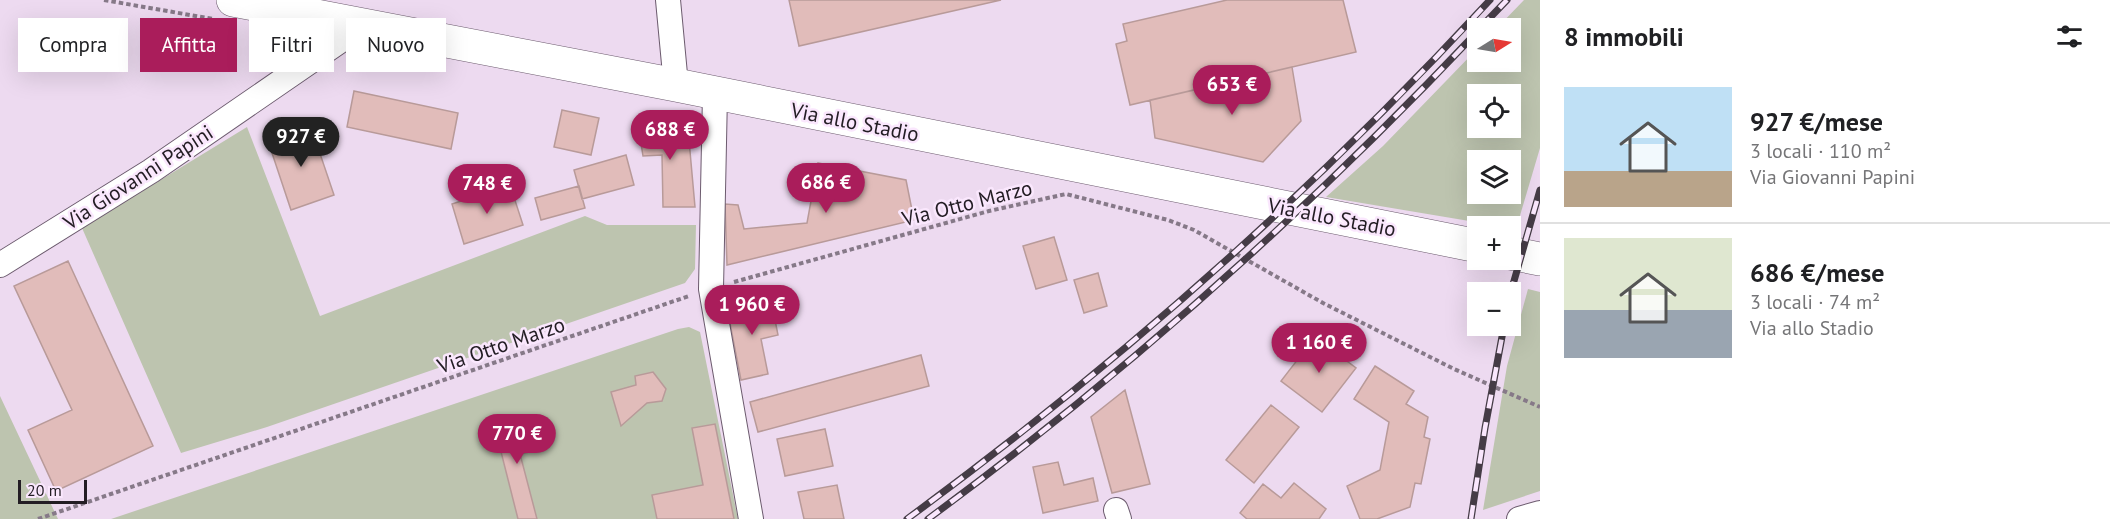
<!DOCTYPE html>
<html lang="it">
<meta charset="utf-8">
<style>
body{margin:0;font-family:"PT Sans",sans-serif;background:#f2f2f2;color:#202124;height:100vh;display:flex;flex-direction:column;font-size:22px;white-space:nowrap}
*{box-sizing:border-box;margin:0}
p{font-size:20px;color:#757577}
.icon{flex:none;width:33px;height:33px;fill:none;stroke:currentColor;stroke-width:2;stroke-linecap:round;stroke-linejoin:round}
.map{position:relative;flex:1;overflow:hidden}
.sheet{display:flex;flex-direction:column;background:#fff;width:570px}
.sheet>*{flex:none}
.hud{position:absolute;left:18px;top:18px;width:570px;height:54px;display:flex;gap:12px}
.needle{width:39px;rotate:79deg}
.fabs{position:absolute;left:1467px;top:18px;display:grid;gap:12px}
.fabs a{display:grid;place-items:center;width:54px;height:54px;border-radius:0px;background:#fff;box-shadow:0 6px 24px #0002;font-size:30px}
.scale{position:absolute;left:18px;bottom:15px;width:69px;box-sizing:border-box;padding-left:6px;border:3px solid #231d24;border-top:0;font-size:16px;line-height:21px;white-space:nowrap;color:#231d24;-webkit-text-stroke:4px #fae7fd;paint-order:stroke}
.price{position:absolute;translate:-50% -51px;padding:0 14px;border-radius:21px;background:#aa1d5b;color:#fff;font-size:20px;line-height:39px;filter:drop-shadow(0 2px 3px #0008)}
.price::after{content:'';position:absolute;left:50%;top:36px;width:18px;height:14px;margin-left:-9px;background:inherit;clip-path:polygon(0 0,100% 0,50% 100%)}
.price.current{background:#222;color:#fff}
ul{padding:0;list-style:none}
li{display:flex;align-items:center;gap:18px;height:150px;padding:0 24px}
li+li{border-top:2px solid #e0e0e0}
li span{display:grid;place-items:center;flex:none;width:168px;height:120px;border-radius:0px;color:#555}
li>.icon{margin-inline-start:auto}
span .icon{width:72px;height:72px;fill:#fffc;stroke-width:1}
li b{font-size:26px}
h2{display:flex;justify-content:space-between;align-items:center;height:72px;padding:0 24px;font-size:26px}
.tag{padding:0 21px;border-radius:0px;background:#fff;box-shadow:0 6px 24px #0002;font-size:21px;line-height:54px}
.tag.current{background:#aa1d5b;color:#fff}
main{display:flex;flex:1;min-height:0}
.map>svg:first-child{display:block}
.green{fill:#bdc4af;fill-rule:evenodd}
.building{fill:#e1bcba;stroke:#b89a99;stroke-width:1.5}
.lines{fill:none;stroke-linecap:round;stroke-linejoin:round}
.street-casing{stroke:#6c5b6e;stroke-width:26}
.secondary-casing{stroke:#6c5b6e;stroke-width:34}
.path{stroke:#867988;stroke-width:4;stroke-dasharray:4.5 3;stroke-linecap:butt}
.street{stroke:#fff;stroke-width:24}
.secondary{stroke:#fff;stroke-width:33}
.rail-casing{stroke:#453c46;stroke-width:7}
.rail{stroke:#fae7fd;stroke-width:4.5;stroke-dasharray:14;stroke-linecap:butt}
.labels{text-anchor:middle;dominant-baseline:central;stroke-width:5;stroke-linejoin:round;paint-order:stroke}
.street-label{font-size:21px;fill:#231d24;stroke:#fae7fd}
</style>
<main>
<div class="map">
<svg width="1540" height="519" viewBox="0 0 1540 519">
<rect width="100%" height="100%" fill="#eddaf0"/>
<!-- green -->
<path class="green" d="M1524,0h16v148l-24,81h-5l-1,-3h-11l-173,-29 57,-51 94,-97 1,13h32v-34h-13zM1510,94v34h-32v-34zM1478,160h32v34h-32z
M247,127l73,189 265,-100 22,9h89l-1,44 -10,14 -418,144 -86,26 -99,-225z
M1528,289l12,3v199l-57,19 24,-144z
M689,327l11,5 38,187h-627l567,-190z
M0,396l58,123h-58z"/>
<!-- building -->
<path class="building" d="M789,0h212l-202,46z
M1227,0h116l13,52 -226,53 -14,-61 11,-3 -4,-17z
M1292,67l9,54 -38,41 -108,-24 -5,-38z
M354,91l104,22 -7,36 -104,-22z
M562,110l37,8 -8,37 -37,-8z
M637,118l51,11 7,78h-32l-1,-52 -19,1z
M311,127l23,68 -43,15 -23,-69z
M626,155l8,30 -52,14 -8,-29z
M818,163l88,17 8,40 -187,45 -2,-61 13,1 6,24 63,-6z
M510,185l13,40 -59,19 -12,-40z
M579,186l6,22 -44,12 -6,-22z
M1054,237l13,43 -31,9 -13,-43z
M68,261l85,185 -97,45 -28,-61 44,-20 -58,-124z
M1098,273l9,33 -23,7 -10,-33z
M771,300l7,35 -17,4 7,35 -27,6 -14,-72z
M1315,337l41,31 -34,44 -41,-31z
M921,355l8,31 -171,46 -8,-30z
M1375,366l39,25 -8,13 22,13 -4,20 6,2 -9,45 -6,-1 -5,24 -33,12h-17l-13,-33 33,-16 9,-48 -35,-23z
M653,372l13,17 -4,12 -15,2 -26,23 -10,-34 25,-7 -1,-9z
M1125,390l25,94 -38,9 -21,-76z
M1271,405l28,22 -45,56 -28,-23z
M526,420l9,31 -15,3 17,65h-19l-23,-91z
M715,424l19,95h-77l-5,-24 51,-10 -11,-57z
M825,429l8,37 -48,10 -8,-37z
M1058,462l6,23 29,-7 5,23 -55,12 -10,-46z
M1294,483l32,26 -7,10h-72l-7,-6 23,-29 18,14z
M837,485l7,34h-40l-6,-27z"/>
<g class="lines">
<!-- street casing -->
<g class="street-casing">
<path id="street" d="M668,0l8,85
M715,94l-4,195 40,230
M0,265l151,-94 212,-146
M1116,510l3,9
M1519,519l21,-6"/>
</g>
<!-- secondary casing -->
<g class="secondary-casing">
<path id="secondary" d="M233,0l443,85 802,161
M1510,253l30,6"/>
</g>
<!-- path -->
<path class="path" d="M104,0l109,19
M734,282l255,-71 77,-17 102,26 26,10 129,73 131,66 86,38
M38,519l651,-223"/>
<!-- street -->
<use href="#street" class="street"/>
<!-- secondary -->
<use href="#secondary" class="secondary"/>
<!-- rail casing -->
<g class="rail-casing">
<path id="rail" d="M1480,28l27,-28
M1510,295l30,-105
M907,519c210,-154 406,-327 583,-519
M928,519c197,-145 381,-309 550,-488
M1471,519l14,-91 19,-102"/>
</g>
<!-- rail -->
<use href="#rail" class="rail"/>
</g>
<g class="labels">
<!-- street labels -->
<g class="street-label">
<text transform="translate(855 122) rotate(11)">Via allo Stadio</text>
<text transform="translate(138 177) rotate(-33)">Via Giovanni Papini</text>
<text transform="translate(967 203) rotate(-14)">Via Otto Marzo</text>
<text transform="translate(1332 217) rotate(11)">Via allo Stadio</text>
<text transform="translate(501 345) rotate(-19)">Via Otto Marzo</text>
</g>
</g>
</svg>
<div class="fabs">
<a><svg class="needle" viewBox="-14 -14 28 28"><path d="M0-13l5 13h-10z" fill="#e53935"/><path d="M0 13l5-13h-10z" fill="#757577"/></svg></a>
<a><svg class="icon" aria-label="locate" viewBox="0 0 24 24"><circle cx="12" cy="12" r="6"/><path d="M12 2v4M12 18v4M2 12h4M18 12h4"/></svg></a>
<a><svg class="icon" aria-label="layers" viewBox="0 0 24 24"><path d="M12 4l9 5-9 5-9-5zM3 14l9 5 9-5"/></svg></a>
<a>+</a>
<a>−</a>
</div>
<div class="scale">20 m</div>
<b class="price" style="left:1232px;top:116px">653 €</b>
<b class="price" style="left:670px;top:161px">688 €</b>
<b class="price current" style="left:301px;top:168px">927 €</b>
<b class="price" style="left:826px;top:214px">686 €</b>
<b class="price" style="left:487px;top:215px">748 €</b>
<b class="price" style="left:752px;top:336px">1 960 €</b>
<b class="price" style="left:1319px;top:374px">1 160 €</b>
<b class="price" style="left:517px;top:465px">770 €</b>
<div class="hud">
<a class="tag">Compra</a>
<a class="tag current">Affitta</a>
<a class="tag">Filtri</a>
<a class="tag">Nuovo</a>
</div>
</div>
<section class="sheet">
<h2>8 immobili<svg class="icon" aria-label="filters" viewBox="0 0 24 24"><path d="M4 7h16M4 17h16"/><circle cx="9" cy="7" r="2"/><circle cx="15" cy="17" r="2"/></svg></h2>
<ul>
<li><span style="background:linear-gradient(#bfe0f5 70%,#b9a48a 0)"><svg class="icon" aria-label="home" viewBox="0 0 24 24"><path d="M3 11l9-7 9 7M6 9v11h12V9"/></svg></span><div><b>927 €/mese</b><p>3 locali · 110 m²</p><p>Via Giovanni Papini</p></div></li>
<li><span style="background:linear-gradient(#dfe7d0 60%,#9aa5b1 0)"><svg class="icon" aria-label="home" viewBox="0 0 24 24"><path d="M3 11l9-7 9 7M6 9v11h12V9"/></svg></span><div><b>686 €/mese</b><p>3 locali · 74 m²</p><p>Via allo Stadio</p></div></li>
</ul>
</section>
</main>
